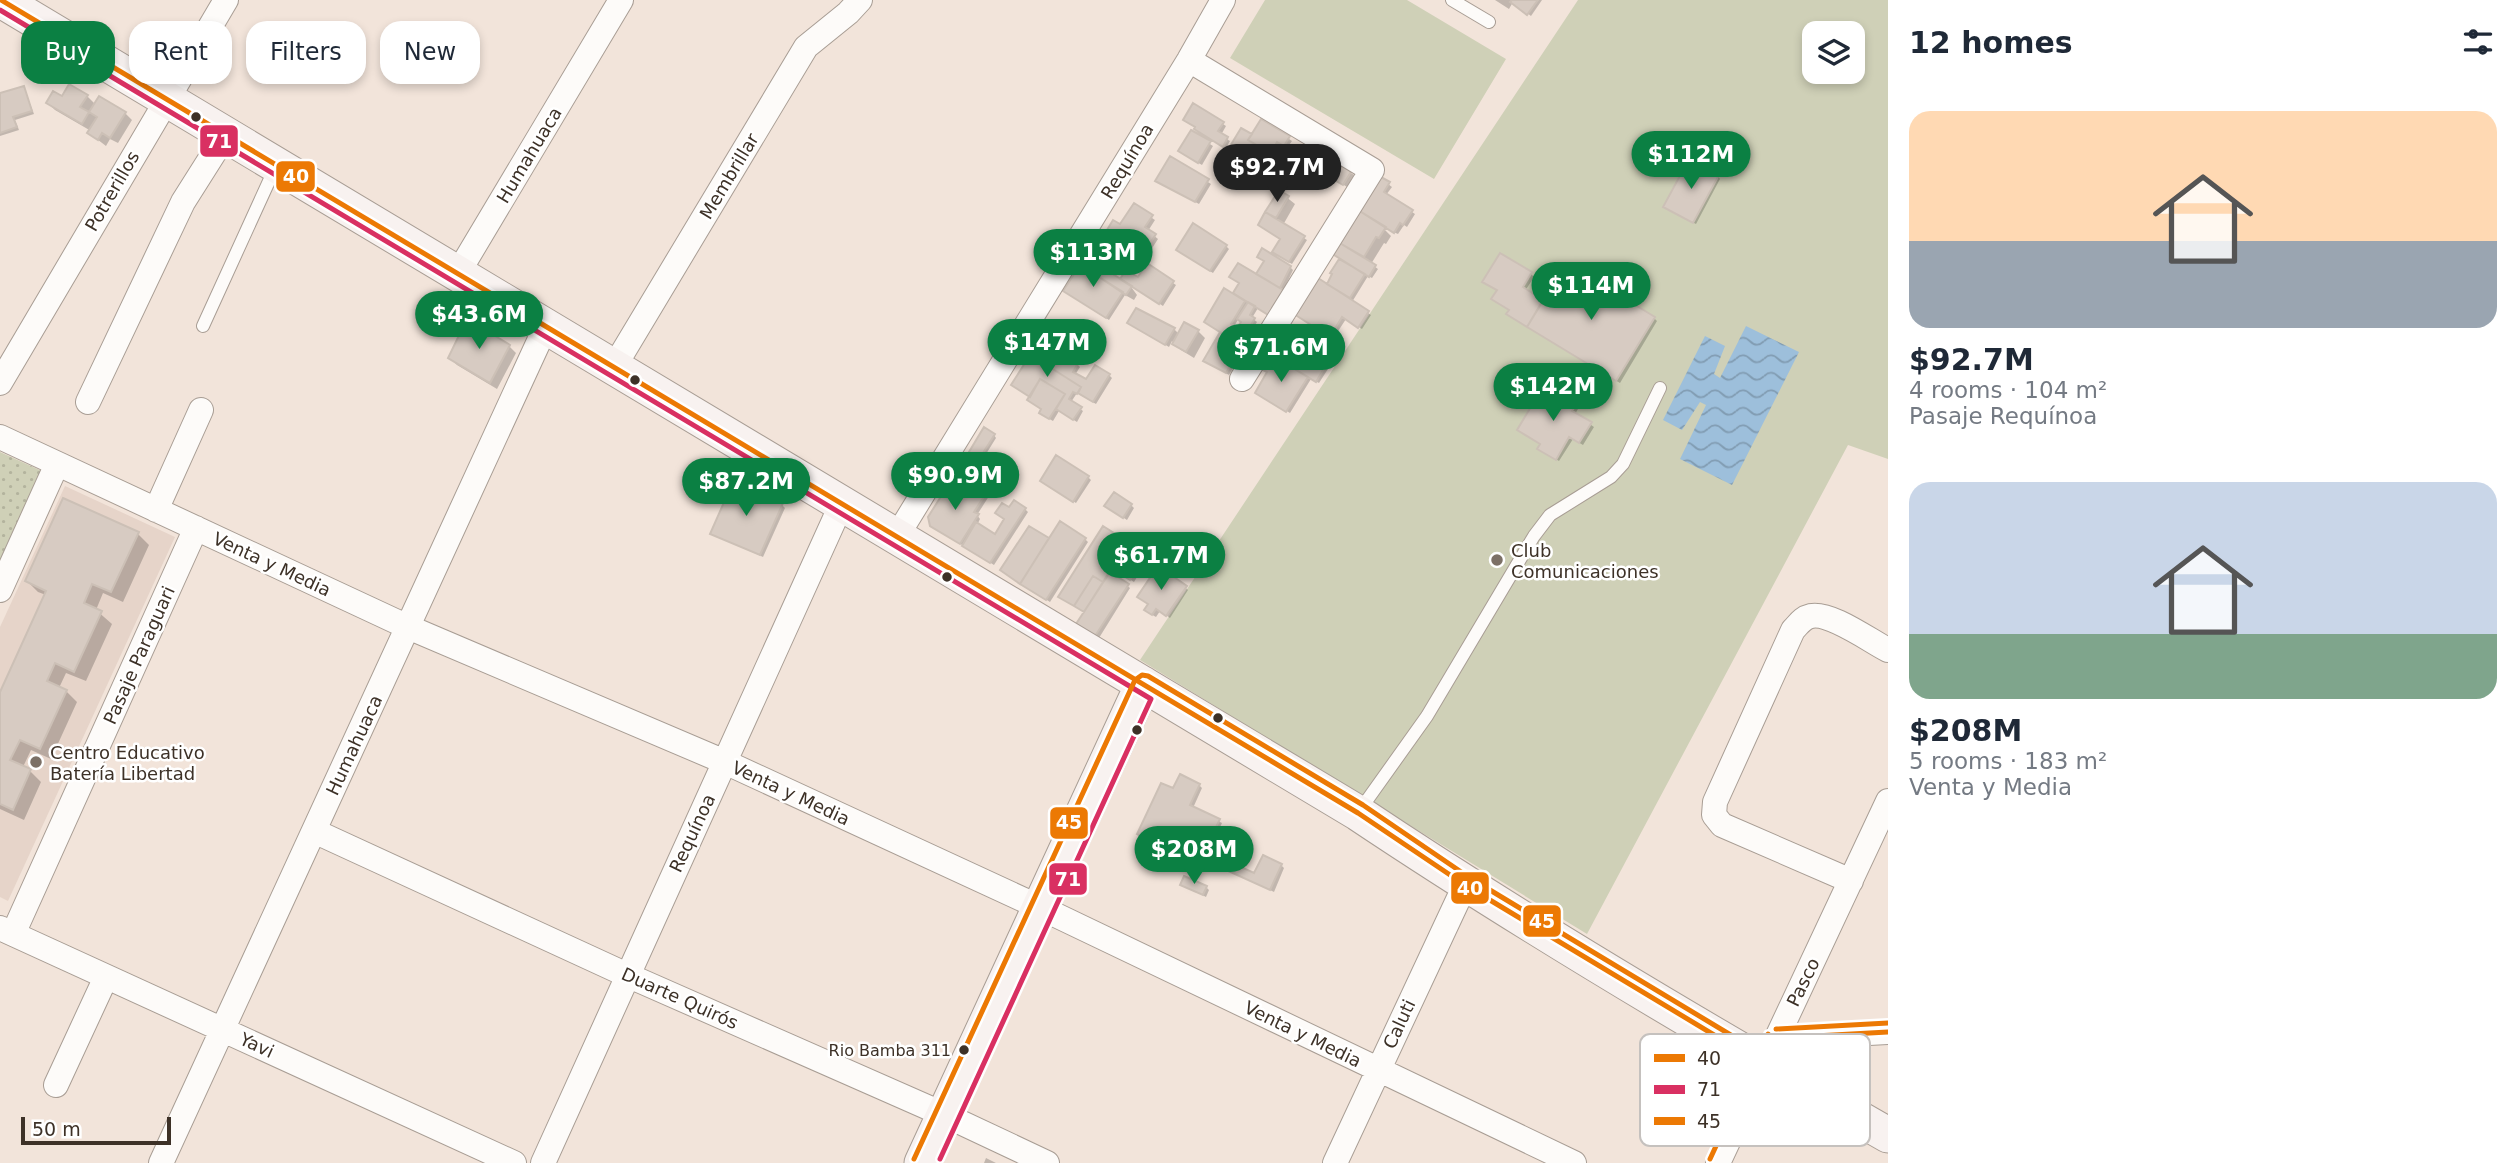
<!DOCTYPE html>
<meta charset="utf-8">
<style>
body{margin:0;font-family:"DejaVu Sans",sans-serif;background:#f2f2f3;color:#1f2937;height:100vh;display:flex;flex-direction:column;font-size:26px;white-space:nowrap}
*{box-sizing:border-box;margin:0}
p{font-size:23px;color:#747a83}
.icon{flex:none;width:38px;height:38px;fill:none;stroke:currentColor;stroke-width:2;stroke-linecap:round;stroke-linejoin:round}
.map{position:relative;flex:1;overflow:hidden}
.details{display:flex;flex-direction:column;background:#fff;width:630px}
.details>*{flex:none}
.top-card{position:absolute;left:21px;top:21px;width:665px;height:63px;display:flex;gap:14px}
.controls{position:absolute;left:1802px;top:21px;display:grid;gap:14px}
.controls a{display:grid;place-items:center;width:63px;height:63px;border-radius:14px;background:#fff;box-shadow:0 4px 10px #0003;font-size:35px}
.scale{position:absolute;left:21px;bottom:18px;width:150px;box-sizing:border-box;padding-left:7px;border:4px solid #3d3127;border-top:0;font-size:19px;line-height:24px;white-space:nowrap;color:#3d3127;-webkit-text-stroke:5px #fff;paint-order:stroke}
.price{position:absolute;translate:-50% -60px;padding:0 16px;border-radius:24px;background:#0b8043;color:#fff;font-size:23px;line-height:46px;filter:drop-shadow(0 2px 4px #0008)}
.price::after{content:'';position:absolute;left:50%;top:42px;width:21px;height:16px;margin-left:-10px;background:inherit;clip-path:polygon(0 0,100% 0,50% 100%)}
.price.current{background:#222;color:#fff}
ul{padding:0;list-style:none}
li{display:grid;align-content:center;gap:14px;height:371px;padding:0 21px}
li span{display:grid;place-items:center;height:217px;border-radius:21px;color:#555}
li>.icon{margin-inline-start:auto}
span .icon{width:126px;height:126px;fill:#fffc;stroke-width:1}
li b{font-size:30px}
h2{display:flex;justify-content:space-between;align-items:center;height:84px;padding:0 21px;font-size:30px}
.chip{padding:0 24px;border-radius:21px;background:#fff;box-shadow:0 4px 10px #0003;font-size:24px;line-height:63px}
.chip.current{background:#0b8043;color:#fff}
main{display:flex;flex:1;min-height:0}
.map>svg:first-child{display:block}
.education{fill:#e6d4c9}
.grass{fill:url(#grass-dots)}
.pitch{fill:#cfd0b7;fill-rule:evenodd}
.water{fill:url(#water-waves)}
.shadow{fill:#0003;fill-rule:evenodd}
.building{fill:#d7cbc2;stroke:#ccc0b6;stroke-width:2}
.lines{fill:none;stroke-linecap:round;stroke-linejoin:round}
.service-casing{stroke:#a89d94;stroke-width:14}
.minor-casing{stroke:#a89d94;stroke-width:26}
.secondary-casing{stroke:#a89d94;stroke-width:37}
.service{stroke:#fdfbf9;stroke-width:12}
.minor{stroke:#fdfbf9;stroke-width:24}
.secondary{stroke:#f8f2f0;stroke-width:35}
.bus-1-casing{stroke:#fff;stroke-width:10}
.bus-2-casing{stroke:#fff;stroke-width:10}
.bus-3-casing{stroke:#fff;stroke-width:10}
.bus-1{stroke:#ec7904;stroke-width:5}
.bus-2{stroke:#d93062;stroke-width:5}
.bus-3{stroke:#ec7904;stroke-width:5}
.bus-dot{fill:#3d3127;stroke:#fff;stroke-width:2.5}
.poi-dot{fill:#7c7066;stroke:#fff;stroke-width:2.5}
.labels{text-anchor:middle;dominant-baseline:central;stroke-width:5;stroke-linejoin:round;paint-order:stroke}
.bus-label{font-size:16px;fill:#3d3127;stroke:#fff;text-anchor:end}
.street-label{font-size:18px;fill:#3d3127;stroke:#fff}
.poi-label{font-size:18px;fill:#3d3127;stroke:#fff;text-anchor:start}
.key{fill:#fff;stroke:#c5c1be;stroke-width:2}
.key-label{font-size:19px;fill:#3d3127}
.line-badge{stroke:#fff;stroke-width:2.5}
.badge-label{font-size:19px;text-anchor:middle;font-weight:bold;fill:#fff}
</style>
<main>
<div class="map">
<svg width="1888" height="1163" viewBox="0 0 1888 1163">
<defs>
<pattern id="grass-dots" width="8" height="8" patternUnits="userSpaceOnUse" patternTransform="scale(1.75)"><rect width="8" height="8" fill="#cfd0b7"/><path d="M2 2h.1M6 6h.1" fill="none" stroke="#b3b39d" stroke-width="1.8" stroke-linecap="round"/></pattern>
<pattern id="water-waves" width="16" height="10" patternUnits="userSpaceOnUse" patternTransform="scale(1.75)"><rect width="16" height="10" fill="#9dbfdb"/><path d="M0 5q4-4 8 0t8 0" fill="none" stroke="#819cb2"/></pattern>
</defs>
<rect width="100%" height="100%" fill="#f2e4da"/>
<!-- education -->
<path class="education" d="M65,486l110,51 -167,364 -8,-4v-270z"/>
<!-- grass -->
<path class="grass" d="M0,452l44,20 -44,95z"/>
<!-- pitch -->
<path class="pitch" d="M1265,0h142l99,59 -72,120 -204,-121z
M1578,0h310v459l-40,-14 -261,489 -447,-274zM1815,33h38v39h-38z"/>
<!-- water -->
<path class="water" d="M1746,326l53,26 -67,133 -52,-26 26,-54 -6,-3 -18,28 -19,-10 42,-84 20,10 -11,28 6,4z"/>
<!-- shadow -->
<path class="shadow" d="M1495,0h47l-11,16 -18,-14 -4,7z
M24,88l10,26 -19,6 4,10 -19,6v-41z
M87,96l8,8 30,9 7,7 -14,23 -8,-4 -4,7 -17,-13 2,-2 -36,-21 -7,-7z
M1194,105l32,21 -5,9 9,6 -4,7 -27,-16z
M1262,121l30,20 -5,7 -6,-4 -7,11 -9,-6 -9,14 -21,-13 17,-14z
M1191,132l22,14 -11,19 -19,-11z
M1325,156l29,19 -7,12 -14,-9 -7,10 -20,-12 12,-8z
M1170,158l41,26 -12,20 -39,-21z
M1718,176l2,3 -24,45 -28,-14z
M1380,178l12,9 -6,8 29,19 -8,13 -3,-2 -6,9 -16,-7 9,9 -5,8 -2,-1 -13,21 7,5 -6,9 -4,-2 -16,26 19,13 -9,14 -16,-10 -13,20 -34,-22 28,-31 7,-12 -2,-2 9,-13 -8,-6z
M1280,192l15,12 -12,21 24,15 -15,24 -15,-9 5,-16 -22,-14z
M1134,206l21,14 -7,11 10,8 -9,14 -8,-5 -12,25 9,6 9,-13 29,19 -13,21 -34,-22 8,11 -3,5 -9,-5 -16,25 -40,-26 34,-37 8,7 3,13 12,8 -4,-6 6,-9 -18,-12 10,-32z
M1226,246l3,3 -16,24 -32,-20z
M1290,267l3,3 -10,21 -25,17 -6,10 5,4 -10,16 -8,-5 -6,9 11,7 -15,26 -21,-12 25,-67 8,-12 -7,-4zM1239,318l4,4 -5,9 -5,-3z
M1531,274l3,3 -9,14 19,11 110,16 3,3 -37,62 -109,-66 -3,-3 2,-4 -12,-19 -11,-6z
M1129,323l45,6 5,5 19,-3 7,7 -11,20 -13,-8 -9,-9 -3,6z
M1307,339l28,19 -16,25 -8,-4 -21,34 -30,-18 29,-28z
M1039,343l38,21 3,3 -5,8 11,7 23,-7 3,3 -16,26 -19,-11 -6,9 12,9 -6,11 -18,-11 -6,10 -9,-5z
M509,346l7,7 -19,36 -40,-24 -7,-7z
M1575,406l3,3 -3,5 19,13 -11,18 -10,-6 -14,22 -16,-10 -1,-7z
M994,435l2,3 -18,29 13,8 16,-15 3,3 -33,52 3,4 -3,6 19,11 14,-26 15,-1 3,3 -34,53 -59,-37z
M1088,477l3,3 -15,23 -31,-19z
M782,505l3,3 -22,49 -51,-24z
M1131,505l3,3 -7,12 -17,-11z
M1029,528l20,13 36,-2 3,3 -38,60 -45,-29z
M138,534l11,11 -26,57 -20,-9 -7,17 16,14 -26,57 -20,-8 -7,15 7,3 11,11 -26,57 -20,-9 -8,17 7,4 11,11 -17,38 -24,-11v-112l46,-102 -8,-3 -11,-11z
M1124,541l3,3 -4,6 22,14 -11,18 -19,-12 -3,5 18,13 -31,50 -17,-11 3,-14 -21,-14z
M1185,587l3,3 -18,28 -10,-7 -4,6 -7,-4z
M1199,785l3,3 -9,20 29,15 -12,25 -25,-12 -11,25 -25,-11 -3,-3 3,-7 -10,-6 35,-43z
M1217,865l38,10 26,-10 3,3 -10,24z
M1183,885l23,2 3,3 -3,7z
M986,1158l10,5h-12z"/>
<!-- building -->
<path class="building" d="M1512,0h26l-11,15 -17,-13z
M69,84l19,11 -8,12 9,5 -7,12 -36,-21 7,-12 9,5z
M24,86l8,25 -19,6 4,10 -17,6v-40z
M99,96l27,16 -16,26 -8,-5 -4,7 -11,-7 10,-16 -8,-5z
M1193,103l31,19 -6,9 10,6 -5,10 -29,-18 1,-2 -12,-7z
M1261,119l29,17 -6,10 -7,-4 -6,11 -23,-13z
M1241,128l11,6 -4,6 13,8 -8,14 -24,-14z
M1191,130l20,11 -13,22 -20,-12z
M1325,154l27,16 -9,15 -14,-8 -6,10 -22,-14 7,-12 9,5z
M1170,156l39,23 -14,23 -40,-21z
M1689,159l30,16 -26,48 -30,-16z
M1379,176l11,6 -6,10 29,18 -10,15 -3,-2 -6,10 -36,-23z
M1279,190l10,6 -13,22 -11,-6z
M1134,203l19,12 -8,12 11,7 -11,17 -23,-15 -2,3 -13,-9 6,-10 7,4z
M1358,210l28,17 -7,11 -3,-1 -12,20 -26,-15z
M1265,212l40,24 -16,26 -17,-10 8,-13 -22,-14z
M1193,223l34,22 -17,26 -34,-21z
M1107,230l13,9 -3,5 19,11 -10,15 -22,-15 5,-6 -10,-7z
M1122,236l16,10 -5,7 -16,-9z
M1338,242l38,23 -7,12 -38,-24z
M1091,247l13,8 4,16 24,15 -6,9 -27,-18 -2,-13 -11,-8z
M1262,248l29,18 -11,22 -24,-14 8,-13 -7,-4z
M1500,253l32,19 -9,15 20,13 -16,27 -21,-13 3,-4 -18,-11 6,-9 -15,-8z
M1086,256l11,8 2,13 24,15 -17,26 -43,-27z
M1339,259l26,15 -15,24 -23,-14 5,-10 -2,-1z
M1147,263l27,18 -15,23 -39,-25 6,-9 12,7z
M1238,263l47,28 -15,25 -37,-23 6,-10 -10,-6z
M1566,263l89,54 -39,64 -89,-54z
M1318,278l51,33 -11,17 -16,-11 -12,20 -36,-23z
M1224,288l21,13 -14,23 6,4 -6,11 -27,-17z
M1248,302l7,4 -5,9 5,3 -11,19 -9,-6 6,-9 -4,-3z
M1136,308l39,20 -10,17 -38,-22z
M467,319l43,26 -20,38 -42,-25z
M1184,322l15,8 -13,22 -14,-8z
M1220,332l22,13 -16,28 -23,-12z
M1306,336l27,17 -17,29 -28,-17z
M1039,341l18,11 -9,14 33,21 -4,7 -4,-2 -4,7 13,8 -9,13 -17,-11 9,-15 -25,-15 -10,18 -19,-12z
M1058,351l20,12 -5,9 13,7 9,-14 15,9 -17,28 -15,-9 3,-6 -33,-21z
M1272,355l36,22 -22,35 -31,-19 12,-21 -4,-2z
M1040,379l25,15 -16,25 -10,-6 2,-4 -14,-9z
M1544,385l32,20 -4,6 20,11 -13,21 -10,-6 -13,23 -19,-11 3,-5 -23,-14z
M984,427l11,7 -19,30 -10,-7z
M1002,455l6,4 -11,17 -7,-4z
M1056,455l33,21 -16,26 -33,-21z
M966,457l31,19 -14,22 -31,-19z
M952,479l31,19 -9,14 5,2 -19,30 -30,-18 -2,-9z
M733,482l50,21 -23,52 -50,-21z
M1114,492l18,12 -9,14 -19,-12z
M63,498l76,34 -28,60 -19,-8 -8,19 18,8 -28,61 -19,-9 -8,18 20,9 -27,59 -20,-9 -10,20 21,9 -18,41 -13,-6v-112l46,-101 -21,-10z
M1014,500l12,8 -36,55 -28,-17 14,-24 19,12 9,-15 -9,-6 7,-10 7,4z
M1060,521l26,17 -40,62 -26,-16z
M1029,526l20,12 -29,46 -20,-14z
M1103,526l22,14 -6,8 4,2 -20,32 -10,-6 -19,30 -16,-9z
M1124,549l19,11 -13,20 -19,-12z
M1158,566l29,20 -21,30 -10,-7 -4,6 -8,-5 4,-6 -11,-7z
M1110,572l19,12 -34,52 -19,-12z
M1093,576l10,6 -19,30 -10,-6z
M1180,774l20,10 -10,21 30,14 -13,27 -25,-11 -12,24 -26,-12 3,-8 -10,-5 24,-51 12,5z
M1263,855l19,9 -12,26 -55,-25 4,-8 35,16z
M1184,876l23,10 -4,9 -23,-10z"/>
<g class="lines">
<!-- service casing -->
<g class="service-casing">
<path id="service" d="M1452,0l37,22
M203,326l72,-158
M1360,810l67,-94 107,-180 16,-21 61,-38 12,-13 37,-76"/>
</g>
<!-- minor casing -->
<g class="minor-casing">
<path id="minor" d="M1189,60l183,110 -130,209
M458,273l163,-273
M614,367l192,-320 42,-34 12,-13
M0,383l226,-383
M88,402l95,-200 43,-68
M0,437l408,190 317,135 314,145 535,256
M156,510l45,-100
M897,536l292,-476 34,-60
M0,590l57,-126
M314,831l313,144 318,140 102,48
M1851,881l-129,-56 -8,-10 1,-13 78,-172c6,-6 9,-12 18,-14 20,-4 59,25 77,34
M0,928l514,235
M13,934l183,-406
M1776,1038l112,-6
M56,1085l50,-108
M161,1163l385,-837
M543,1163l299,-660
M1335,1163l130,-278
M1718,1163l170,-362"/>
</g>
<!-- secondary casing -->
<g class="secondary-casing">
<path id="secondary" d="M1,0l1357,813c172,115 350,220 530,322
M922,1163l221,-479"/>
</g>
<!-- service -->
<use href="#service" class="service"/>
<!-- minor -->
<use href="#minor" class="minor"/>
<!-- secondary -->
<use href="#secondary" class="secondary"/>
<!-- bus-1 casing -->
<g class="bus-1-casing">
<path id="bus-1" d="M1,0l1357,813 107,72 299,180
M1776,1038l112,-6"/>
</g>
<!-- bus-2 casing -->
<g class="bus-2-casing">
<path id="bus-2" d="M0,10l1151,689 -211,460"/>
</g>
<!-- bus-3 casing -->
<g class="bus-3-casing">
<path id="bus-3" d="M1776,1029l112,-6
M914,1159l221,-479 7,-5 6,1 215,129 107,73 299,180
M1710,1159l58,-125"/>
</g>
<!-- bus-1 -->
<use href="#bus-1" class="bus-1"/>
<!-- bus-2 -->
<use href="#bus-2" class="bus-2"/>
<!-- bus-3 -->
<use href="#bus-3" class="bus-3"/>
</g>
<!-- markers -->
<g class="bus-dot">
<circle cx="196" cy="117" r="6"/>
<circle cx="635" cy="380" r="6"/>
<circle cx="947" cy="577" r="6"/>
<circle cx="1218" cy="718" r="6"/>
<circle cx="1137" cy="730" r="6"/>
<circle cx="964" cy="1050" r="6"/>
</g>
<g class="poi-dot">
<circle cx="1497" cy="560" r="7"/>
<circle cx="36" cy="762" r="7"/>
</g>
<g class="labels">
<!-- bus labels -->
<g class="bus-label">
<text x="951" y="1050">Rio Bamba 311</text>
</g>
<!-- street labels -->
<g class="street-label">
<text transform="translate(529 155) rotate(-59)">Humahuaca</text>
<text transform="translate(1127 161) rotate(-59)">Requínoa</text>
<text transform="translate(729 176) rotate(-59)">Membrillar</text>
<text transform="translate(112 191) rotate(-60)">Potrerillos</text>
<text transform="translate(272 564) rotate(25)">Venta y Media</text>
<text transform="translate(139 655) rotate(-66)">Pasaje Paraguari</text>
<text transform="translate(354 745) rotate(-65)">Humahuaca</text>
<text transform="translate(791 793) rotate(25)">Venta y Media</text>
<text transform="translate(692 833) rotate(-65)">Requínoa</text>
<text transform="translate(1803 982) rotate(-64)">Pasco</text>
<text transform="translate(680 998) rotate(24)">Duarte Quirós</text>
<text transform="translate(1399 1024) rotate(-65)">Caluti</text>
<text transform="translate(1303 1034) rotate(26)">Venta y Media</text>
<text transform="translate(257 1045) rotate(25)">Yavi</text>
</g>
<!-- poi labels -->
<g class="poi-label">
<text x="1511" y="550">Club<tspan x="1511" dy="21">Comunicaciones</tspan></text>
<text x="50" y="752">Centro Educativo<tspan x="50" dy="21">Batería Libertad</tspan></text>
</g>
</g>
<!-- legend -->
<rect x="1640" y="1034" width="230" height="112" rx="10" class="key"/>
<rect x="1654" y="1054" width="31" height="8" fill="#ec7904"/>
<rect x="1654" y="1085" width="31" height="9" fill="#d93062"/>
<rect x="1654" y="1117" width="31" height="8" fill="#ec7904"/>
<g class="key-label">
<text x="1697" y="1065">40</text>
<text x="1697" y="1096">71</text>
<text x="1697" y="1128">45</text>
</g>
<g class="line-badge">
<rect x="199" y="124" width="40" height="34" rx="7" fill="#d93062"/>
<rect x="275" y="160" width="41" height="33" rx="7" fill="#ec7904"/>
<rect x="1049" y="806" width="40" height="34" rx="7" fill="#ec7904"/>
<rect x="1048" y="862" width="40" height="34" rx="7" fill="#d93062"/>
<rect x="1450" y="871" width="40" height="34" rx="7" fill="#ec7904"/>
<rect x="1522" y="904" width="40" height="34" rx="7" fill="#ec7904"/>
</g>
<g class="badge-label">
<text x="219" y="148">71</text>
<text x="296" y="183">40</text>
<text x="1069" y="829">45</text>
<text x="1068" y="886">71</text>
<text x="1470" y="895">40</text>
<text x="1542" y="928">45</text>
</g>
</svg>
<div class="controls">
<a><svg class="icon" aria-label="layers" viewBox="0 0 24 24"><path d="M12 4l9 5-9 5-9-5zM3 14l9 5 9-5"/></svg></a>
</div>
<div class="scale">50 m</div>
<b class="price" style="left:1691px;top:191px">$112M</b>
<b class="price current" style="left:1277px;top:204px">$92.7M</b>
<b class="price" style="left:1093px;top:289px">$113M</b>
<b class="price" style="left:1591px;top:322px">$114M</b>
<b class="price" style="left:479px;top:351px">$43.6M</b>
<b class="price" style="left:1047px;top:379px">$147M</b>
<b class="price" style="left:1281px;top:384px">$71.6M</b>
<b class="price" style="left:1553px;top:423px">$142M</b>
<b class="price" style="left:955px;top:512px">$90.9M</b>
<b class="price" style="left:746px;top:518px">$87.2M</b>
<b class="price" style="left:1161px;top:592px">$61.7M</b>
<b class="price" style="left:1194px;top:886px">$208M</b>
<div class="top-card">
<a class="chip current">Buy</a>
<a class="chip">Rent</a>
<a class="chip">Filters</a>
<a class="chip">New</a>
</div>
</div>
<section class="details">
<h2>12 homes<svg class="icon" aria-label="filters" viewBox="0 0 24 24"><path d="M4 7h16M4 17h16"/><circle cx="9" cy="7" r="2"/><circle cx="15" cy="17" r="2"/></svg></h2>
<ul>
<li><span style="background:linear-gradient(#ffd9b3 60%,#9aa5b1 0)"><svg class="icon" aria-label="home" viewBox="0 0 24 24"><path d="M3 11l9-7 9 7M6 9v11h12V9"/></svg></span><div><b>$92.7M</b><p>4 rooms · 104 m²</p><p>Pasaje Requínoa</p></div></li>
<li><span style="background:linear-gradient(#c9d6e8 70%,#7fa58c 0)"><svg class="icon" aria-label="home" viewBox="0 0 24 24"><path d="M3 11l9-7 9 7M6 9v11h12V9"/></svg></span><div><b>$208M</b><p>5 rooms · 183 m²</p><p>Venta y Media</p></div></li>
</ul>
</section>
</main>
